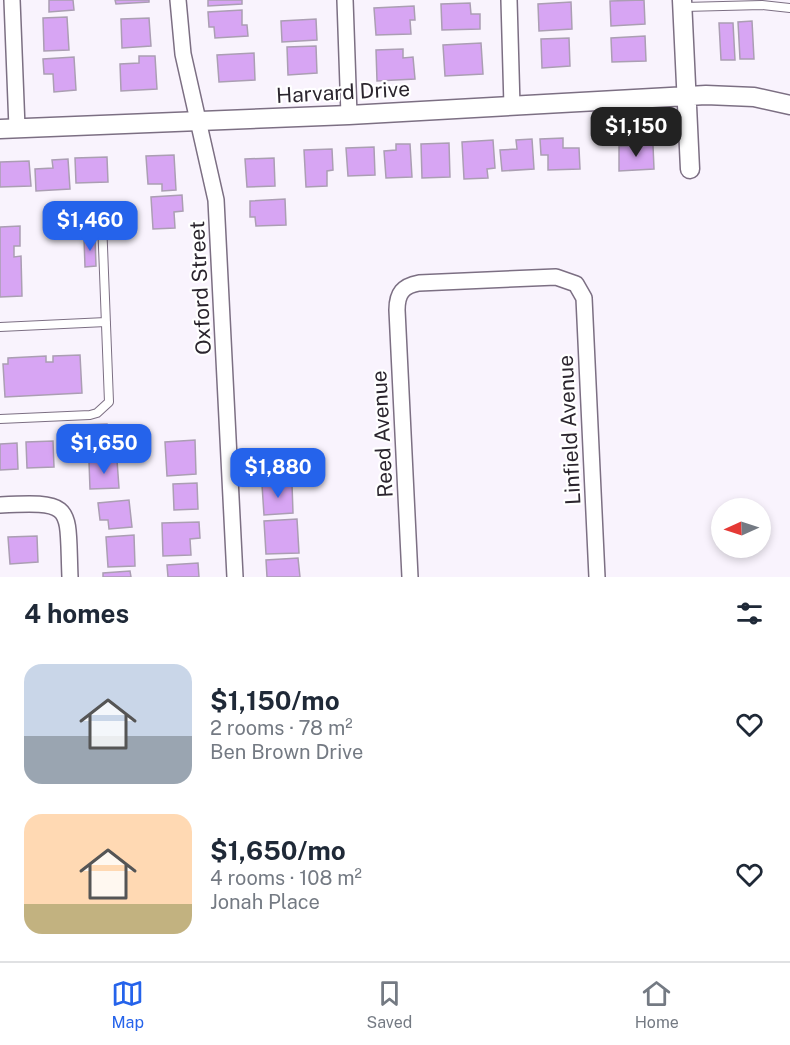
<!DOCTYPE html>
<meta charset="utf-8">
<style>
body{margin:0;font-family:"Public Sans",sans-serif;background:#f2f2f3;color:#1f2937;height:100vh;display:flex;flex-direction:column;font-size:22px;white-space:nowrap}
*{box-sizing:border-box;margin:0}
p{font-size:20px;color:#747a83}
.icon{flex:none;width:33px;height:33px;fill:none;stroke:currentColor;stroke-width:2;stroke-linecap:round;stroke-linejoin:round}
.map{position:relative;height:577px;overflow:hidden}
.drawer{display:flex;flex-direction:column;background:#fff;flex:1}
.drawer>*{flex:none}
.needle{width:39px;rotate:267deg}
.fabs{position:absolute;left:711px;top:498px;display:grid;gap:12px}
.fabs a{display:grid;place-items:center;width:60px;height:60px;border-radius:50%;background:#fff;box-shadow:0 3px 9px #0003;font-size:30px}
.price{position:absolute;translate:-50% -51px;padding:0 14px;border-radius:12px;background:#2563eb;color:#fff;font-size:20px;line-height:39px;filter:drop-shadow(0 2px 3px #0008)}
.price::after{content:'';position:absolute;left:50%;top:36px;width:18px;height:14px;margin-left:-9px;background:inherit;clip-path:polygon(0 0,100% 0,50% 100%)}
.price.on{background:#222;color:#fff}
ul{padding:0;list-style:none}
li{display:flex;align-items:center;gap:18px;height:150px;padding:0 24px}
li span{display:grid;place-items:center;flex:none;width:168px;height:120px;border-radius:18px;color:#555}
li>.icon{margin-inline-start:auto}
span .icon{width:72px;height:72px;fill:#fffc;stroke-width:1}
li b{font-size:26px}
h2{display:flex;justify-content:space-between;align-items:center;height:72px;padding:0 24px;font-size:26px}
.tabs{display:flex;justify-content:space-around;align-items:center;height:84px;border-top:2px solid #e0e1e3;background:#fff;font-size:16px;color:#747a83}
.tabs a{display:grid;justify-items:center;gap:3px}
.tabs .on{color:#2563eb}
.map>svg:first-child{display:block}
.building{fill:#d7a5f3;stroke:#ab9eb3;stroke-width:1.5}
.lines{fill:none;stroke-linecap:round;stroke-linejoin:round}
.service-casing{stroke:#7c6f83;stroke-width:10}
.minor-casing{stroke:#7c6f83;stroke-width:18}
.tertiary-casing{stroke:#7c6f83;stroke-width:21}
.service{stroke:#fff;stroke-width:8}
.minor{stroke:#fff;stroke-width:15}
.tertiary{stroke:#fff;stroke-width:18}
.labels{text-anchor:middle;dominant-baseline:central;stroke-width:4.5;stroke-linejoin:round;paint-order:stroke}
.street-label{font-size:21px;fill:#2b252e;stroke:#fff}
</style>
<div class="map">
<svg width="790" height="577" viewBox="0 0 790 577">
<rect width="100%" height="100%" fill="#f9f3fd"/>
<!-- building -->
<path class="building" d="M49,0h24l1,10 -25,2z
M115,0h34v2l-33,2z
M208,0h34v4l-34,2z
M644,0l1,24 -34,2 -1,-25z
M571,2l1,27 -33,2 -1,-27z
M470,3l1,11h9v15l-38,1 -1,-26z
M414,6l1,14h-5l1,14 -35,1 -2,-27z
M242,10v15h5l1,11 -33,2 -1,-11h-5l-1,-15z
M67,17l2,33 -25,1 -1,-33z
M149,18l2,28 -29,2 -1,-29z
M316,19l1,21 -35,2 -1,-21z
M752,21l2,38h-14l-2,-37z
M719,23h14l2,37h-14z
M645,36l1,25 -34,1 -1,-24z
M569,38l1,28 -28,2 -1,-29z
M481,43l2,31 -38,2 -2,-31z
M316,46l1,27 -29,2 -1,-28z
M403,49v9l10,-1 2,22 -38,2 -1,-31z
M254,53l1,27 -36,2 -2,-27z
M139,56h16l2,33 -36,2 -1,-27 19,-1z
M74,57l2,33 -22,2 -1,-18h-9l-1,-15z
M563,138v10h16l1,21 -32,1v-15h-7l-1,-16z
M532,139l2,30 -32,2 -2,-21 17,-1 -1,-9z
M493,140l2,28 -8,1 1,9 -24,1 -2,-37z
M449,143l1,34 -28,1 -1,-34z
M396,144h14l2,33 -26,1 -2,-27 12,-1z
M653,145l1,24 -35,2v-25z
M374,147l1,28 -27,1 -2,-28z
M332,149l1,21 -6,1v15l-21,1 -2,-37z
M174,155l2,35 -14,1v-7h-14l-2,-28z
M107,157l1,25 -32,1 -1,-25z
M274,158l1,28 -28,1 -2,-28z
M68,159l2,30 -34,2 -1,-22 18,-1 -1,-8z
M29,161l2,25 -31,1v-25z
M182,195l1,16 -9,1 1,16 -22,1 -2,-32z
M285,199l1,26 -30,1 -1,-9h-5v-16z
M20,226v20h-6v11l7,-1 1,40 -22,1v-70z
M95,237l1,29 -11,1 -1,-29z
M80,355l2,38 -77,4 -2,-33h5v-6l38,-2v6h7v-6z
M107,424l2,29 -27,2 -2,-30z
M195,440l1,34 -29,2 -2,-34z
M53,441l1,26 -27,1 -1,-26z
M17,443l1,26 -18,1v-26z
M117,460l2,28 -29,1 -1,-27z
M197,483l1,26 -24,1 -1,-26z
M292,484l1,29 -29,2 -2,-30z
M129,500l3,27 -23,2 -1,-9h-8l-2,-17z
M297,519l2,34 -33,1 -2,-33z
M199,522l1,16 -10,1 1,16 -28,1 -1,-33z
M134,535l1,31 -27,1 -2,-30z
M37,536l1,26 -28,2 -2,-27z
M298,558l2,19h-33l-1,-17z
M198,563l1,14h-31l-1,-12z
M130,571l1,6h-28v-4z"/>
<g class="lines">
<!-- service casing -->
<g class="service-casing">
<path id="service" d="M684,7l78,-2 28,3
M0,327l106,-5
M0,419l90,-4 7,-2 12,-11 -7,-181"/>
</g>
<!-- minor casing -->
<g class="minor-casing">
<path id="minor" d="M12,0l5,128
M178,0l5,54 33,146 19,377
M345,0l4,115
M509,0l3,106
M0,505c76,-4 67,1 70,72
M410,577l-13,-267c0,-17 6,-24 22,-27l137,-6 20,7 8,14 13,279"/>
</g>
<!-- tertiary casing -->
<g class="tertiary-casing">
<path id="tertiary" d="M682,0l8,169
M0,129l349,-14 357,-20 48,2 36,8"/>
</g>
<!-- service -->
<use href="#service" class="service"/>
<!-- minor -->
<use href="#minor" class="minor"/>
<!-- tertiary -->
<use href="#tertiary" class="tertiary"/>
</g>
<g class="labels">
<!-- street labels -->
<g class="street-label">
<text transform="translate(343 92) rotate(-3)">Harvard Drive</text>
<text transform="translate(200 288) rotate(-93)">Oxford Street</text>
<text transform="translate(569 430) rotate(-93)">Linfield Avenue</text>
<text transform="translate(382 434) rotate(-93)">Reed Avenue</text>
</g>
</g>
</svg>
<div class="fabs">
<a><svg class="needle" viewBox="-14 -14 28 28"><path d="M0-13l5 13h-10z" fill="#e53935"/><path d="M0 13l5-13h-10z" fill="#747a83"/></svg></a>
</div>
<b class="price on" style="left:636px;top:158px">$1,150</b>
<b class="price" style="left:90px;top:252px">$1,460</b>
<b class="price" style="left:104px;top:475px">$1,650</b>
<b class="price" style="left:278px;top:499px">$1,880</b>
</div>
<section class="drawer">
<h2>4 homes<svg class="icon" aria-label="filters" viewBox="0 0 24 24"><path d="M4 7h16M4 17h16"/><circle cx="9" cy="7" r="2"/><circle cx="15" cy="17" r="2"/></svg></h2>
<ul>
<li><span style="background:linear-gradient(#c9d6e8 60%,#9aa5b1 0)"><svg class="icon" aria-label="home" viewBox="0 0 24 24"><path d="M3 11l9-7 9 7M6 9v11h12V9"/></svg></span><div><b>$1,150/mo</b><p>2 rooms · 78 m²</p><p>Ben Brown Drive</p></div><svg class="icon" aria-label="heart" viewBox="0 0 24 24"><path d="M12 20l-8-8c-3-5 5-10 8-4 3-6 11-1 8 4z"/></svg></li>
<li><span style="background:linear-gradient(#ffd9b3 75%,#c2b280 0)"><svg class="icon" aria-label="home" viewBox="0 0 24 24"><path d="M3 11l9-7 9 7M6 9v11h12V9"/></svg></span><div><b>$1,650/mo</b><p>4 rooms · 108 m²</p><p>Jonah Place</p></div><svg class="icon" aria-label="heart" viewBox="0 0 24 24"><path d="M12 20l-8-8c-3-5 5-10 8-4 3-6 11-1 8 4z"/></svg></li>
</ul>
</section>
<nav class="tabs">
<a class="on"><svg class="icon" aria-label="map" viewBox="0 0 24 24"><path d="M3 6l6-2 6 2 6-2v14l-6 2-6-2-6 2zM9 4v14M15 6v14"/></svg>Map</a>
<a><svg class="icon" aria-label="saved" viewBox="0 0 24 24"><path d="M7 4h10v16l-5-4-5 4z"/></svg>Saved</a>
<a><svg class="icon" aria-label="home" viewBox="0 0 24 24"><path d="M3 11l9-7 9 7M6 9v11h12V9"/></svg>Home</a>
</nav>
